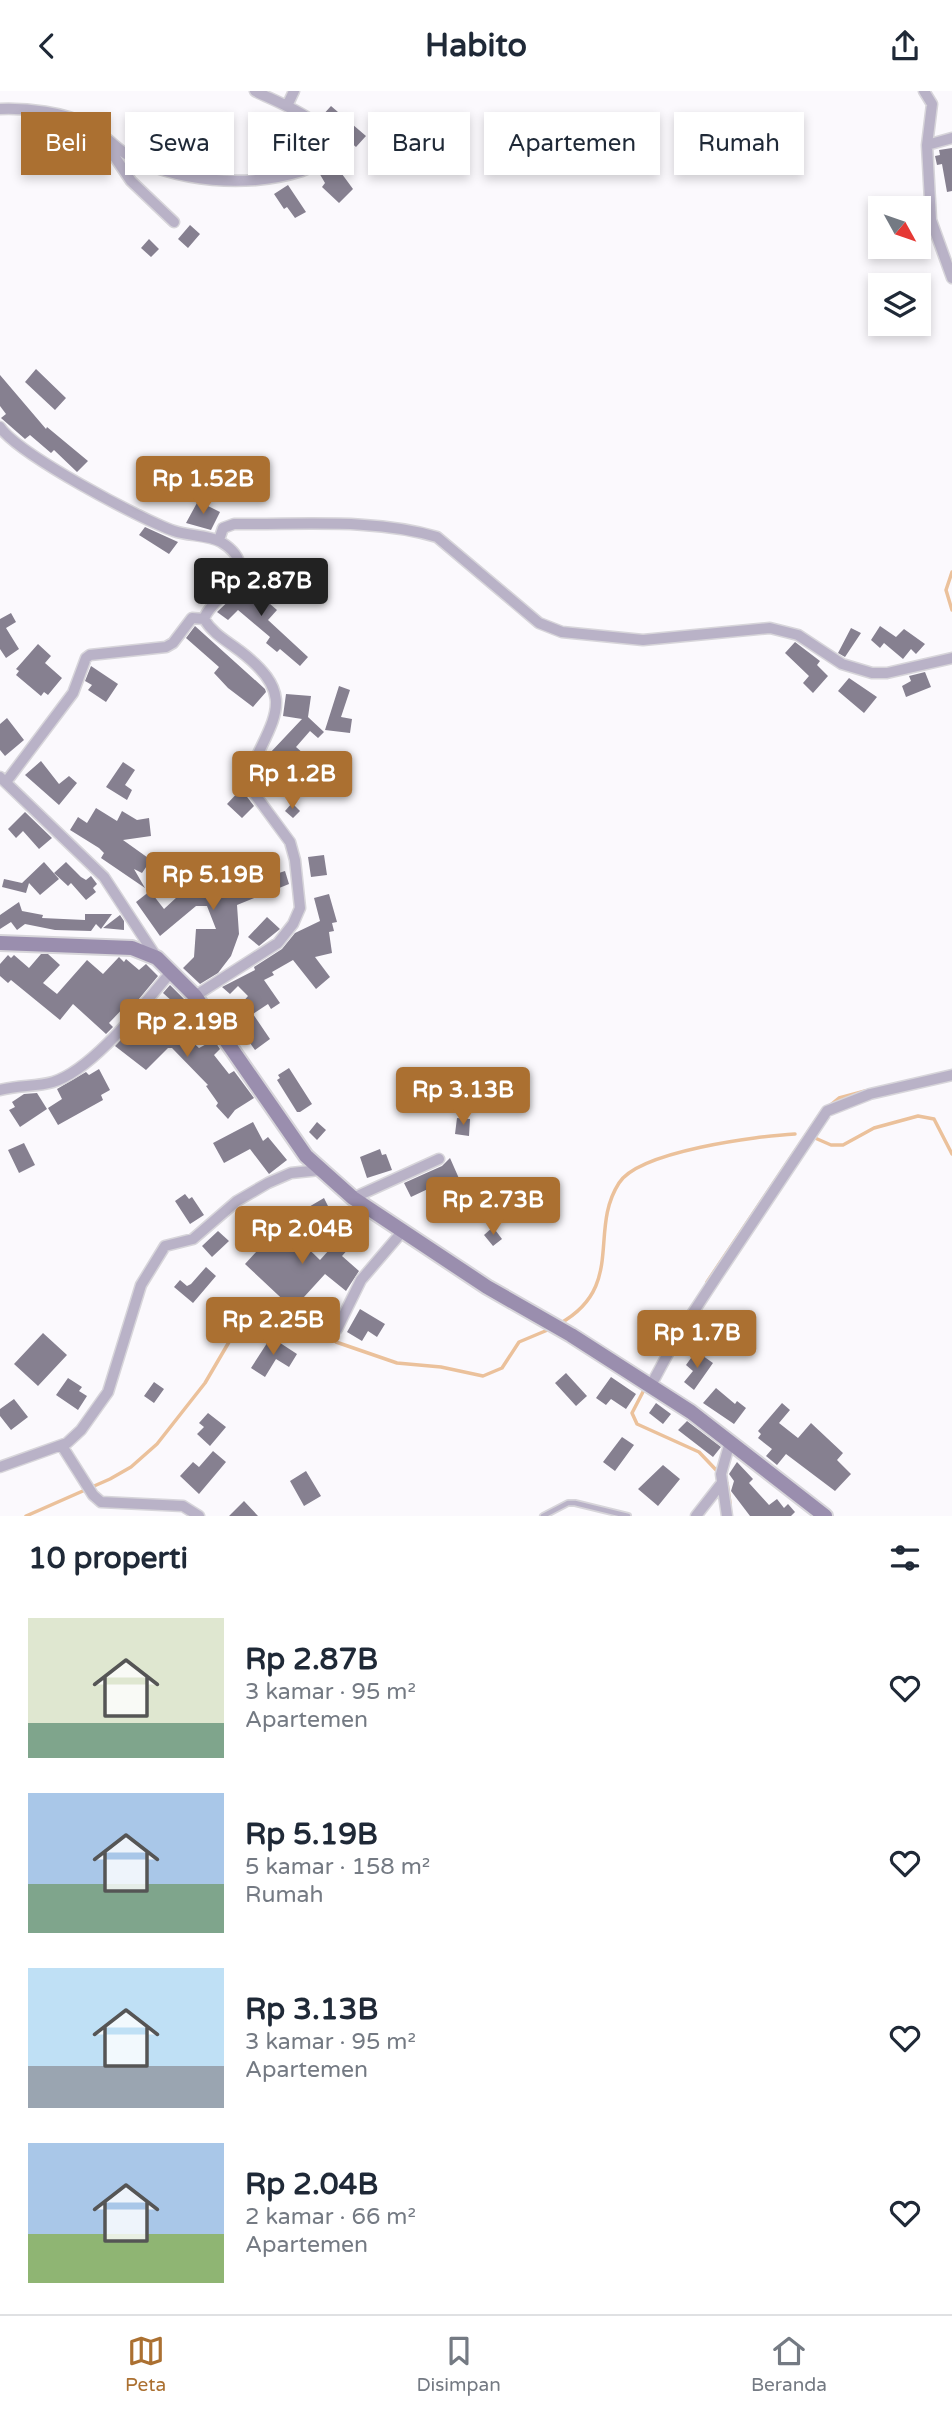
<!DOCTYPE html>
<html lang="id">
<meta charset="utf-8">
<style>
body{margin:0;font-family:"Varela Round",sans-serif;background:#f2f2f3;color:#1f2937;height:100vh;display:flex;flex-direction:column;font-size:26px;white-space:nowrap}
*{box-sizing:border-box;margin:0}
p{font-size:23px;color:#747a83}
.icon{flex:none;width:38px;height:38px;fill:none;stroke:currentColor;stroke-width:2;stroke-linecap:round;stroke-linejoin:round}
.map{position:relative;height:1425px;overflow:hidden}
.sheet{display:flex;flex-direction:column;background:#fff;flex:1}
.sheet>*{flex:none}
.guide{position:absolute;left:21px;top:21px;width:910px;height:63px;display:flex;gap:14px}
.needle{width:46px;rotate:130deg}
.tools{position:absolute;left:868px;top:105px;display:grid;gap:14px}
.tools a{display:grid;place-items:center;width:63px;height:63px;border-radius:0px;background:#fff;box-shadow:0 4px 10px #0003;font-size:35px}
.price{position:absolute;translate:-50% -60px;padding:0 16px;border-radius:7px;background:#ab7031;color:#fff;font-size:23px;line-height:46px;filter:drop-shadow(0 2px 4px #0008)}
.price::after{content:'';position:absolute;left:50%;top:42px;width:21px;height:16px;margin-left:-10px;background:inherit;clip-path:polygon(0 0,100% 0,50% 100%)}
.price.current{background:#222;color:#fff}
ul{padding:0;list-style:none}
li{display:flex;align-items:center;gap:21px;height:175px;padding:0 28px}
li span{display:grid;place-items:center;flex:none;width:196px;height:140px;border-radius:0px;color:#555}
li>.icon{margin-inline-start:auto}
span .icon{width:84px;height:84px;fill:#fffc;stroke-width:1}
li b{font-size:30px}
h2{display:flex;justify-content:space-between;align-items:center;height:84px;padding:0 28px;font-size:30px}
.tag{padding:0 24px;border-radius:0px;background:#fff;box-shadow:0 4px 10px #0003;font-size:24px;line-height:63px}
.tag.current{background:#ab7031;color:#fff}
header{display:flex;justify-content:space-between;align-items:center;height:91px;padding:0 28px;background:#fff;font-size:32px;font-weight:700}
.menu{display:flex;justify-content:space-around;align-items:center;height:98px;border-top:2px solid #e0e1e3;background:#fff;font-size:19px;color:#747a83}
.menu a{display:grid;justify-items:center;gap:4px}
.menu .current{color:#ab7031}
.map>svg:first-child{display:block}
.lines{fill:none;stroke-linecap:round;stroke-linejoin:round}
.stream{stroke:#ebc19b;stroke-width:3.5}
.building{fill:#868090}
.service-casing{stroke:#d7d5da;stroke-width:8}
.minor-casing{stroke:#d7d5da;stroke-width:13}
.secondary-casing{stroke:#d7d5da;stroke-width:18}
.service{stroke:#b9b2c7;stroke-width:4.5}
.minor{stroke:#b9b2c7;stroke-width:10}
.secondary{stroke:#9a8eae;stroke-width:14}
</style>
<header><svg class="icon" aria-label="back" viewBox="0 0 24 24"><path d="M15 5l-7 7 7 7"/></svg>Habito<svg class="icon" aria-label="share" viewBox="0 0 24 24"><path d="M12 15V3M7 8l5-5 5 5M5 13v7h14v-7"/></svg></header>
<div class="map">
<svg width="952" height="1425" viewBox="0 0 952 1425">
<rect width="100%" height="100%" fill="#fbf9fd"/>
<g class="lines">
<!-- stream -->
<path class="stream" d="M952,481l-6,18 6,20
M828,1016l11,-9 26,-7
M815,1047l16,7h12l31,-17 44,-12 16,3 18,35
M707,1191l115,-171
M559,1233c67,-37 29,-93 60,-141 20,-32 139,-47 176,-49
M645,1297l-13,25 5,11 62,28 19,20
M727,1392l3,20
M26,1425l84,-37 21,-12 26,-23 48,-61 24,-41 25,-32 9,-5 11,1 37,15 25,21 61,21 44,4 42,9 19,-8 17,-26 31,-13"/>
</g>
<!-- building -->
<path class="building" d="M331,15l35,30 -10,11 -35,-30z
M292,26l17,18 -16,15 -17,-18z
M952,57v43l-5,1 -5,-28 -5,1 -2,-9 5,-1 -1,-5z
M331,68l22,30 -14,14 -17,-16 3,-4 -7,-12z
M288,94l18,27 -11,6 -8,-11 -3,2 -10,-15z
M190,134l10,9 -12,14 -10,-9z
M149,148l10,10 -8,8 -10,-9z
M36,278l30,29 -11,12 -30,-28z
M0,284l46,54 1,-2 41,34 -11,11 -23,-22 -3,3 -21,-18 -5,4 -24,-21 5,-4 -6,-8z
M198,410l22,11 -9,18 -25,-7z
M145,436l33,15 -9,12 -30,-19z
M257,483l7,6 -9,11 22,19 -9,10 40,37 -8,9 -20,-17 -3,3 -11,-9 4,-6 -32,-27 -10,10 -11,-8z
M11,522l5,9 -10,6 13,21 -13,9 -6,-9v-30z
M195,535l70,63 1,3 -13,15 -25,-19 -14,-15 5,-6 -33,-29z
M880,535l16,11 8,-8 21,15 -9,10 -5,-5 -8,10 -19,-16 -4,5 -9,-8z
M851,537l10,5 -16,24 -7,-4z
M795,551l25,19 -3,4 11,11 -15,17 -10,-10 6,-7 -24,-23z
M38,553l13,12 -6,7 17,15 -14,17 -4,-3 -3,4 -25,-21 3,-4 -3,-2z
M91,575l27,18 -12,18 -18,-12 4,-5 -7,-4z
M925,581l6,15 -25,10 -4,-11 9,-5 -2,-5z
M849,587l28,19 -13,16 -26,-22z
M339,595l11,4 -9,27 11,2 -2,14 -25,-3z
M286,603l25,2 -3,21 16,15 -6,6 -8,-7 -14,16 8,7 -16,18 -19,-18 33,-35 -19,-3z
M7,627l17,22 -19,16 -5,-6v-26z
M41,670l18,23 10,-8 8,7 -18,22 -34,-30z
M123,671l12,8 -10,15 7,5 -5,10 -21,-13z
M288,687l12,11 -10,9 -11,-11z
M241,698l13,17 -12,12 -15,-14z
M292,712l8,8 -7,7 -8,-7z
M96,717l21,13 5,-10 15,9 12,-2 2,18 -28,4 28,20 -9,13 -8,-4 11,19 -44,-30 3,-5 -5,-5 -29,-18 8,-13 9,6z
M25,721l27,26 -13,11 -16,-18 -7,7 -8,-9z
M244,764l10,26 31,-10 4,13 -52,21 2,29 -8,22 -13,17 -18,11 -17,-16 11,-11 2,-28h20l-9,-23h-11l-36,30 -24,-34 14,-11 14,18 26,-24 16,-4 -4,-10z
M324,764l3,20 -16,2 -3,-20z
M180,767l8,4 -10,25 -9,-3z
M44,771l15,17 -19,16 -11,-12 -3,10 -24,-6 2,-8 18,4z
M66,771l15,15 5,3 5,-4 6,8 -4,4 3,4 -10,8 -15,-17 -3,3 -14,-13z
M329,803l8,28 -5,1 2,8 -5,1 3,21 -17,4 15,20 -14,12 -23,-29 -21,12 2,3 -10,5 16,23 -9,6 -3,-5 -15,10 17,25 -15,11 -21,-29 3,-2 -4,-6 15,-17 -10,-10 -8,8 -8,-7 33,-17 -1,-3 28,-18 13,-16 25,-12 -6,-23z
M19,811l3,9 21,4 -1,3 43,2v-6h27l-11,15 -5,-5 -5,7 -36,-1 -30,-6 -8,6 -6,-8 -11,7v-14z
M120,824l4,6v9l-21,-2z
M267,826l13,12 -21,17 -11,-9z
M41,863h7l12,11 -17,18 14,11 30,-34 16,14 16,-17 5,5 2,-3 13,11 7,-6 12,12 -24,29 -4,-4 -21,22 4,4 -7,7 -33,-30 -13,16 -49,-40 -3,3 -8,-7v-12l8,-9 3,3 3,-3 15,13z
M170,894l16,16 -19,21 -7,-7 13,-13 -10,-9z
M193,919l8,12 -15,14 13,12 15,-8 6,9 -6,6 15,19 5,-3 20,27 -19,12 -7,9 -12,-13 2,-3 -12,-17 2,-1 -36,-37h-4l-22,22 -31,-24 24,-25 11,11 9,-9 4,5z
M289,977l23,36 -12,8h-3l-20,-32 3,-2 -2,-3z
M99,978l11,21 -9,5 2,5 -45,25 -10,-17 14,-9 -5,-10 29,-17 3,3z
M37,1002l10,16 -27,18 -11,-17 6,-3 -3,-5 12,-8z
M457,1027l13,1 -1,17 -14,-2z
M253,1031l10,19 5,-4 19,23 -18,14 -19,-25 -26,14 -11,-20z
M317,1031l9,8 -9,10 -8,-8z
M24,1052l11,22 -16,8 -11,-23z
M380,1058l2,6 4,-1 6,16 -25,8 -7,-21z
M450,1067l11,25 -28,12 -3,-7 -19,9 -7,-14 38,-17z
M185,1103l4,5 3,-2 12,18 -14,9 -15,-23z
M324,1107l6,12 -17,10 -6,-12z
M493,1136l9,12 -9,7 -9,-11z
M349,1137l10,9 -17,19 17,15 -13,20 -21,-17 -32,35 -48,-45 24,-26 6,6 13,-15 32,31z
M218,1140l11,10 -17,16 -10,-11z
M206,1176l10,9 -23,27 -19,-16 6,-7 7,6 4,-2z
M360,1218l25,15 -8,13 -9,-6 -6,10 -15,-9z
M43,1242l24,22 -29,31 -24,-22z
M271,1246l26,17 -8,13 -13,-8 -11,18 -14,-9z
M696,1260l17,12 -19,27 -10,-8 9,-11 -7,-6z
M566,1282l21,23 -11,10 -21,-23z
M611,1286l25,17 -10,15 -15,-10 -5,6 -10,-7z
M68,1287l14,9 -3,4 8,5 -9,14 -22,-15z
M154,1291l10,7 -10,14 -10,-7z
M716,1297l19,16 2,-3 9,7 -12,16 -31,-21z
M14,1308l14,18 -17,13 -11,-14v-7z
M656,1312l15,11 -8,10 -14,-11z
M782,1312l8,7 -11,13 19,15 13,-15 32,30 -6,7 14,14 -16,17 -49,-37 -9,11 -11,-9 6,-7 -14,-11 3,-4 -3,-3z
M208,1322l18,14 -16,19 -13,-12 7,-7 -5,-4z
M687,1330l34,26 -8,10 -35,-27z
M622,1346l12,8 -19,26 -12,-9z
M213,1360l13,11 -27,32 -19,-18 13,-14 6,5z
M737,1371l16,17 -4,4 20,22 8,-6 7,9 4,-4 7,8 -4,4h-41l-19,-25 3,-10 -5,-7z
M663,1374l17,14 -22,27 -20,-17z
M306,1380l15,25 -17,10 -14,-25z
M244,1410l14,15h-29z"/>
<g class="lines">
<!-- service casing -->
<g class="service-casing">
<path id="service" d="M543,1425l25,-13h7l53,13"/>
</g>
<!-- minor casing -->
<g class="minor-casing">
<path id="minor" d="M924,0l8,13 -5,41
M287,15l7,-15
M0,18c27,-1 64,3 88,16 14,7 25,21 38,29 50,29 122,34 176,17 9,-3 20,-10 24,-20 13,-28 -53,-50 -71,-60
M952,47l-25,7 4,75 21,58
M104,50l27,40 43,41
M0,336c18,27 140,92 174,104 15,5 35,4 47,11 10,6 18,13 19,25 1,20 -30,33 -36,52 9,15 23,22 36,32 60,46 32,67 9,123l-1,11 42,57 5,18 5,48 -7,16 -15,19 -83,53
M219,449l4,-12 11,-4c66,1 140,-6 203,13l102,86 23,9 81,8 127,-12 28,7 44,29 30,9h15l65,-15
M0,686l104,100 53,81
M6,691l67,-89 13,-35 4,-3 76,-8 7,-4 19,-25 12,1
M0,999c18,-5 36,-3 53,-8 40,-12 92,-80 119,-111
M353,1107l86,-39
M337,1238l24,-49 41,-48
M650,1296l27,-50 42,-64 108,-162 43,-17 82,-19
M62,1355l31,49 8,7 82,4 16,10
M0,1376l67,-24 14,-13 27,-38 33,-107 24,-39 28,-7 44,-38 31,-18 23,-10 29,-3
M696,1425l25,-32
M727,1425l-6,-42 9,-32"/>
</g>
<!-- secondary casing -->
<g class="secondary-casing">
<path id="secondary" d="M0,852l132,5 25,10 38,38 111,160 47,42 134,89 84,48 120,77 134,104"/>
</g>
<!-- service -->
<use href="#service" class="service"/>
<!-- minor -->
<use href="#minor" class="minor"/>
<!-- secondary -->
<use href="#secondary" class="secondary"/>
</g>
</svg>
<div class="tools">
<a><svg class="needle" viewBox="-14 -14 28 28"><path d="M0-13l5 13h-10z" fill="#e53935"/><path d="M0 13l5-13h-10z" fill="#747a83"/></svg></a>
<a><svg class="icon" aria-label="layers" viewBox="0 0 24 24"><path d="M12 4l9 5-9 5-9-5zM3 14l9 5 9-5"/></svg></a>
</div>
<b class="price" style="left:203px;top:425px">Rp 1.52B</b>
<b class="price current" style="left:261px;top:527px">Rp 2.87B</b>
<b class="price" style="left:292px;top:720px">Rp 1.2B</b>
<b class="price" style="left:213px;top:821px">Rp 5.19B</b>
<b class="price" style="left:187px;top:968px">Rp 2.19B</b>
<b class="price" style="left:463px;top:1036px">Rp 3.13B</b>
<b class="price" style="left:493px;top:1146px">Rp 2.73B</b>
<b class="price" style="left:302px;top:1175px">Rp 2.04B</b>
<b class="price" style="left:273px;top:1266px">Rp 2.25B</b>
<b class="price" style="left:697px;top:1279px">Rp 1.7B</b>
<div class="guide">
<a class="tag current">Beli</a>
<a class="tag">Sewa</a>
<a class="tag">Filter</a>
<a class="tag">Baru</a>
<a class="tag">Apartemen</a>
<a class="tag">Rumah</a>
</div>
</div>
<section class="sheet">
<h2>10 properti<svg class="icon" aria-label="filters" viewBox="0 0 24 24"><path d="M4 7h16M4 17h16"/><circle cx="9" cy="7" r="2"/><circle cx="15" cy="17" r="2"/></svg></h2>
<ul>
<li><span style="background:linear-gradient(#dfe7d0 75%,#7fa58c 0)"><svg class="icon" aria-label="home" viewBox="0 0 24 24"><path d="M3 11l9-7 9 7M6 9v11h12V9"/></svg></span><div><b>Rp 2.87B</b><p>3 kamar · 95 m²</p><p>Apartemen</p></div><svg class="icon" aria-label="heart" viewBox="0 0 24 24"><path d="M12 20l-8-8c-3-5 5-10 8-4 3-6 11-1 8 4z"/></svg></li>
<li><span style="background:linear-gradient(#a9c7e8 65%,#7fa58c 0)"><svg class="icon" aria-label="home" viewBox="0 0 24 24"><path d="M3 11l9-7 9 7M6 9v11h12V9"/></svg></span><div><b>Rp 5.19B</b><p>5 kamar · 158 m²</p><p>Rumah</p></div><svg class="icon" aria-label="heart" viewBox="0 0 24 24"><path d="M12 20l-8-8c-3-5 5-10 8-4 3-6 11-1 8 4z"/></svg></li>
<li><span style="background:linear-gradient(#bfe0f5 70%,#9aa5b1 0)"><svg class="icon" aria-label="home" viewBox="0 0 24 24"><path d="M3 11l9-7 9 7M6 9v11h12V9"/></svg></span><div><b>Rp 3.13B</b><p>3 kamar · 95 m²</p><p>Apartemen</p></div><svg class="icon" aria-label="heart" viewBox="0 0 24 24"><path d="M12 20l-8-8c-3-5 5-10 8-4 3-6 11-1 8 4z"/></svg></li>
<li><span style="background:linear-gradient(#a9c7e8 65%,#8fb573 0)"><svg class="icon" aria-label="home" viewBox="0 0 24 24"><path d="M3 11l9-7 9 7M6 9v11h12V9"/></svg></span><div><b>Rp 2.04B</b><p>2 kamar · 66 m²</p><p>Apartemen</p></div><svg class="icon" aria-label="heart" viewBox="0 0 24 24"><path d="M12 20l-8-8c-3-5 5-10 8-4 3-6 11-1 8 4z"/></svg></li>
</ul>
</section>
<nav class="menu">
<a class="current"><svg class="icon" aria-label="map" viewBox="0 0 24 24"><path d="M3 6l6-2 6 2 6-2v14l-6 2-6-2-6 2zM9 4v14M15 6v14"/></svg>Peta</a>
<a><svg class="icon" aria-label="saved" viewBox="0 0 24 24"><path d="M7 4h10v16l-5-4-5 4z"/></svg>Disimpan</a>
<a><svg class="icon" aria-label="home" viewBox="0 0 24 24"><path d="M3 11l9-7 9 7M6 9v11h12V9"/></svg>Beranda</a>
</nav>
